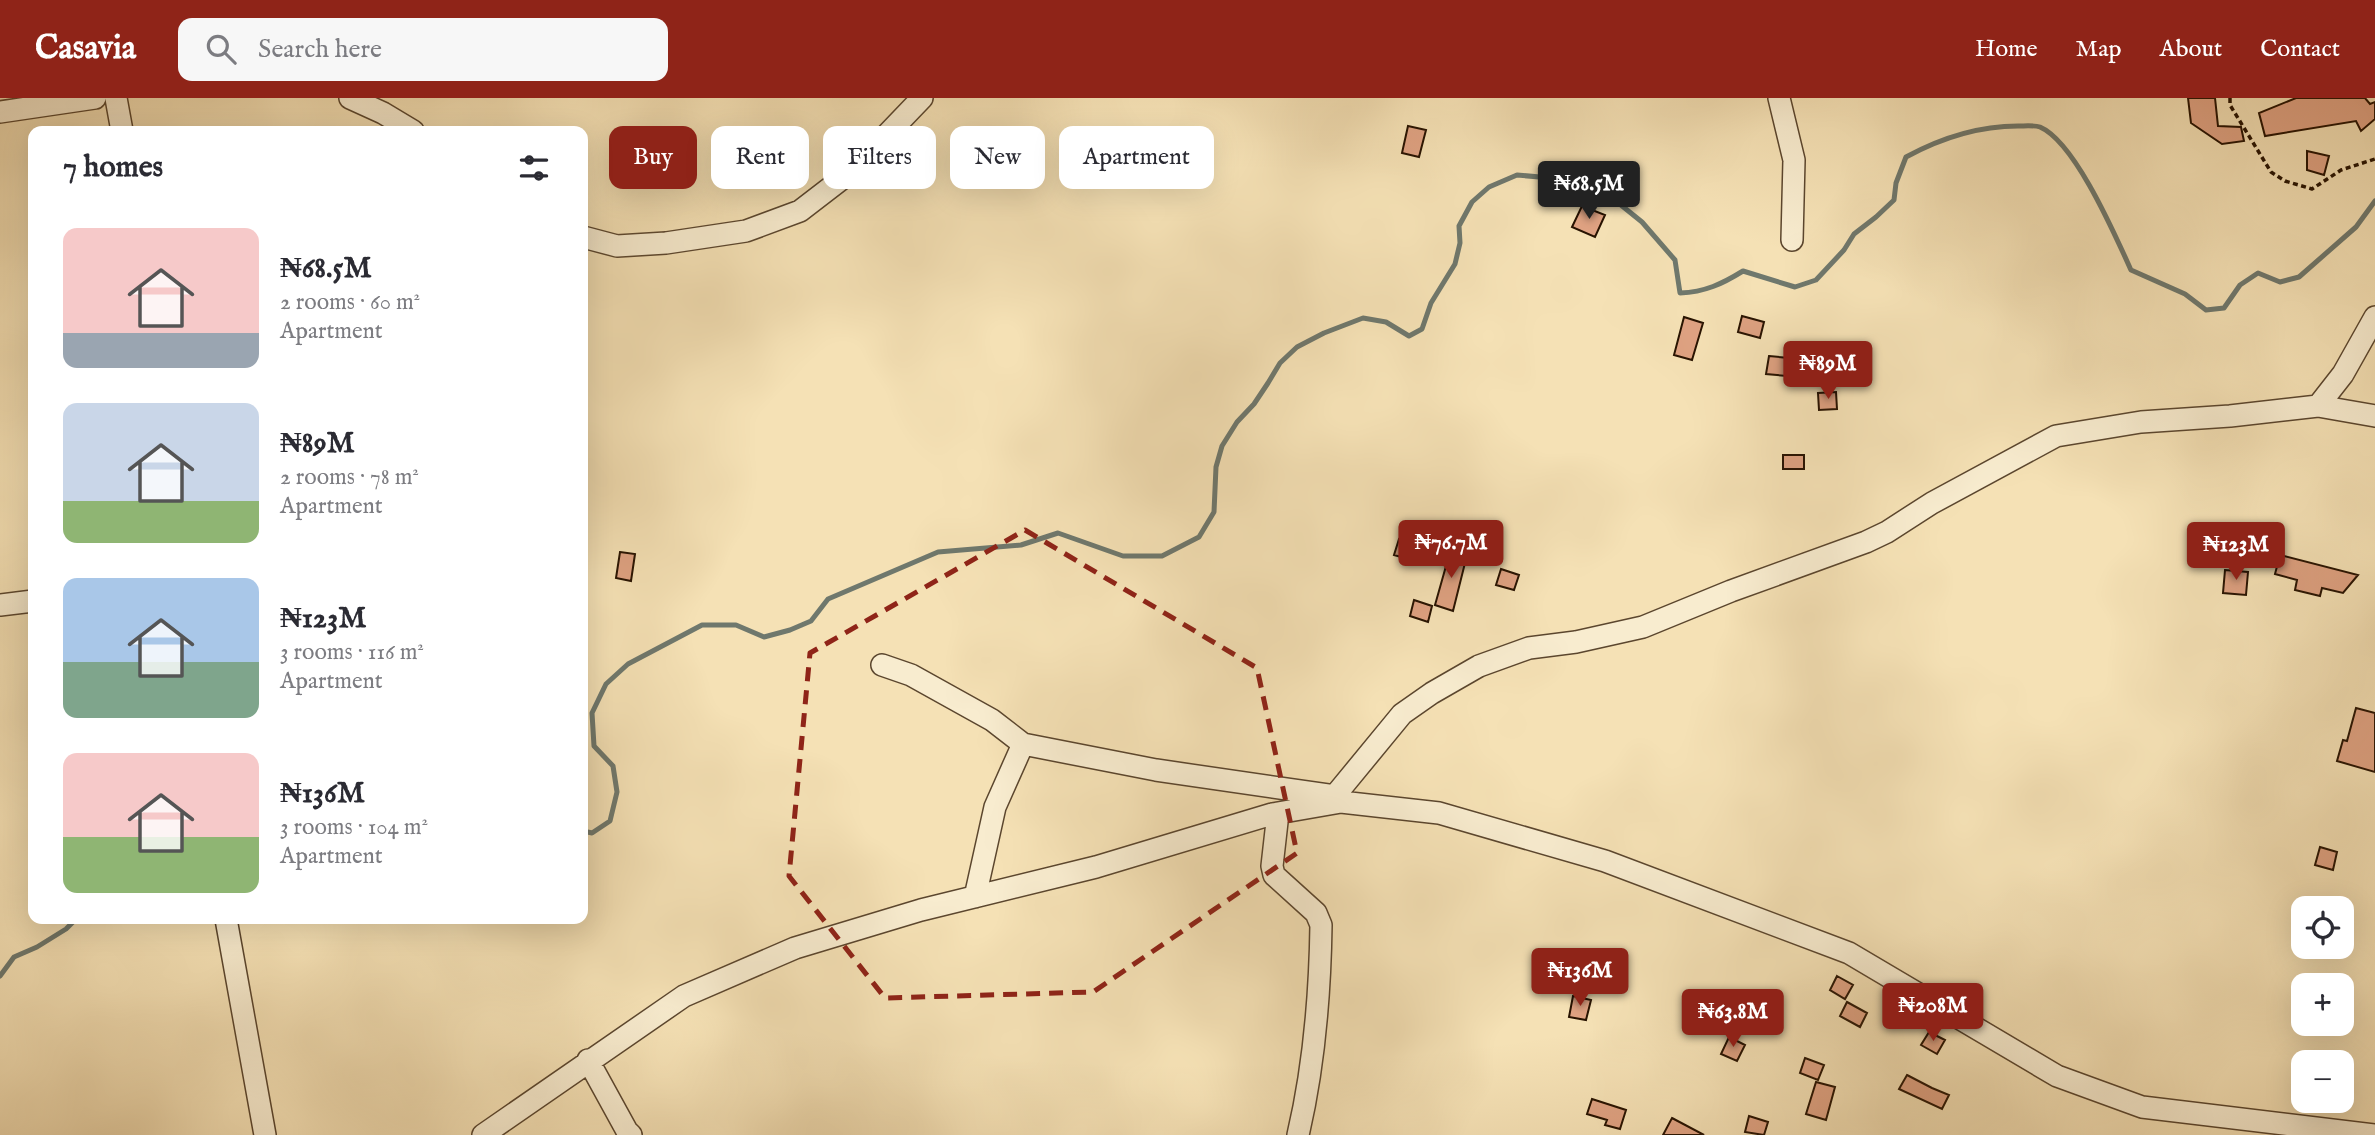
<!DOCTYPE html>
<meta charset="utf-8">
<style>
body{margin:0;font-family:"IM FELL English",serif;background:#f7f7f7;color:#2b2b33;height:100vh;display:flex;flex-direction:column;font-size:26px;white-space:nowrap}
*{box-sizing:border-box;margin:0}
p{font-size:23px;color:#7c7c81}
.icon{flex:none;width:38px;height:38px;fill:none;stroke:currentColor;stroke-width:2;stroke-linecap:round;stroke-linejoin:round}
.map{position:relative;flex:1;overflow:hidden}
.sheet{position:absolute;left:28px;top:28px;width:560px;height:798px;display:flex;flex-direction:column;background:#fff;border-radius:14px;box-shadow:0 7px 28px #0002}
.sheet>*{flex:none}
.hud{position:absolute;left:609px;top:28px;width:665px;height:63px;display:flex;gap:14px}
.controls{position:absolute;left:2291px;top:798px;display:grid;gap:14px}
.controls a{display:grid;place-items:center;width:63px;height:63px;border-radius:14px;background:#fff;box-shadow:0 7px 28px #0002;font-size:35px}
.price{position:absolute;translate:-50% -60px;padding:0 16px;border-radius:7px;background:#8f2418;color:#fff;font-size:23px;line-height:46px;filter:drop-shadow(0 2px 4px #0008)}
.price::after{content:'';position:absolute;left:50%;top:42px;width:21px;height:16px;margin-left:-10px;background:inherit;clip-path:polygon(0 0,100% 0,50% 100%)}
.price.current{background:#222;color:#fff}
ul{padding:0;list-style:none}
li{display:flex;align-items:center;gap:21px;height:175px;padding:0 35px}
li span{display:grid;place-items:center;flex:none;width:196px;height:140px;border-radius:14px;color:#555}
li>.icon{margin-inline-start:auto}
span .icon{width:84px;height:84px;fill:#fffc;stroke-width:1}
li b{font-size:30px}
h2{display:flex;justify-content:space-between;align-items:center;height:84px;padding:0 35px;font-size:30px}
.tag{padding:0 24px;border-radius:14px;background:#fff;box-shadow:0 7px 28px #0002;font-size:24px;line-height:63px}
.tag.current{background:#8f2418;color:#fff}
header{display:flex;align-items:center;gap:42px;box-sizing:border-box;height:98px;padding:0 35px;background:#8f2418;color:#fff}
header strong{font-size:33px}
nav{display:flex;gap:38px;margin-inline-start:auto;font-size:24px}
.search{width:490px;height:63px;background:#f7f7f7;display:flex;align-items:center;gap:18px;box-sizing:border-box;padding:0 24px;border-radius:14px;color:#7c7c81;font-size:26px}
.map>svg:first-child{display:block}
.lines{fill:none;stroke-linecap:round;stroke-linejoin:round}
.stream{stroke:#6f786d;stroke-width:5}
.building{fill:#dfa282;stroke:#281301;stroke-width:2}
.street-casing{stroke:#5b462e;stroke-width:24}
.path{stroke:#281301;stroke-width:3.5;stroke-dasharray:5 3.5;stroke-linecap:butt}
.street{stroke:#f8eccf;stroke-width:21}
.marked{fill:none;stroke:#8f2418;stroke-width:5;stroke-dasharray:14 9;stroke-linejoin:round}
</style>
<header>
<strong>Casavia</strong>
<div class="search"><svg class="icon" aria-label="search" viewBox="0 0 24 24"><circle cx="10" cy="10" r="6"/><path d="M15 15l6 6"/></svg>Search here</div>
<nav><a>Home</a><a>Map</a><a>About</a><a>Contact</a></nav>
</header>
<div class="map">
<svg width="2375" height="1037" viewBox="0 0 2375 1037">
<rect width="100%" height="100%" fill="#f5e1b5"/>
<filter id="stains"><feTurbulence type="fractalNoise" baseFrequency=".00286" numOctaves="4"/><feColorMatrix values="0 0 0 0 .2 0 0 0 0 .09 0 0 0 0 .02 0 0 0 .5 -.17"/></filter>
<radialGradient id="worn" r=".72"><stop offset=".6" stop-color="#630" stop-opacity="0"/><stop offset="1" stop-color="#630" stop-opacity=".3"/></radialGradient>
<g class="lines">
<!-- stream -->
<path class="stream" d="M583,733l9,2 18,-12 7,-29 -4,-26 -19,-20 -2,-33 14,-29 22,-20 74,-39h34l28,12 26,-7 21,-9 17,-22 110,-47 83,-7 37,-12 65,23h39l37,-19 15,-25 2,-45 6,-21 15,-24 17,-18 14,-21 12,-20 17,-16 27,-14 39,-15 23,4 23,14 13,-7 9,-26 24,-39 5,-21 -1,-17 13,-24 17,-15 28,-12 34,3 36,8 24,11 31,25 33,38 5,33c25,-1 42,-9 63,-22l52,16 21,-7 28,-30 10,-16 22,-17 18,-17 2,-17 10,-26c35,-19 71,-31 112,-31 7,0 16,-1 22,1 35,15 75,108 91,143l54,24 21,16 18,-2 16,-23 18,-12 22,9 19,-5 57,-50 19,-26
M0,878l14,-19 23,-10 29,-18 10,-10"/>
</g>
<!-- building -->
<path class="building" d="M2188,0h27l3,28 23,1 3,14 -22,3 -31,-21z
M2296,0h69l5,6 5,-2v17l-14,12 -5,-10 -91,15 -6,-23z
M1408,28l18,4 -7,27 -17,-4z
M2307,53l22,5 -5,19 -17,-5z
M1582,108l23,9 -10,22 -23,-10z
M1742,218l22,6 -4,16 -22,-6z
M1684,219l19,6 -11,37 -18,-5z
M1769,258l20,2 -2,18 -21,-2z
M1836,294l1,17 -18,1 -1,-17z
M1783,357h21v14h-21z
M1399,441l18,6 -5,15 -18,-5z
M1449,451l18,6 -14,56 -18,-6 11,-39 -2,-1z
M620,454l15,2 -4,27 -15,-3z
M2280,457l78,20 -15,18 -21,-5 -2,8 -25,-6 2,-10 -22,-6z
M1501,471l18,6 -5,15 -18,-5z
M2225,472l23,2 -2,23 -23,-2z
M1414,502l18,6 -4,16 -18,-6z
M2356,610l19,5v59l-38,-11 6,-21 4,1z
M2320,749l17,5 -4,18 -18,-5z
M1837,878l16,9 -8,14 -15,-9z
M1573,898l18,4 -5,20 -17,-3z
M1847,904l20,11 -7,14 -20,-11z
M1929,934l16,8 -8,14 -16,-9z
M1729,939l16,8 -8,16 -16,-7z
M1805,960l19,7 -6,15 -18,-7z
M1907,977l25,13 17,7 -7,14 -43,-20z
M1816,984l19,5 -9,33 -20,-6z
M1592,1001l34,11 -6,19 -15,-4 2,-5 -20,-6z
M1749,1018l19,6 -4,13 -19,-3z
M1672,1020l32,17h-41z"/>
<g class="lines">
<!-- street casing -->
<g class="street-casing">
<path id="street" d="M116,0l6,33
M350,0l33,15 30,18
M1779,0l15,62 -2,80
M0,14l95,-14
M583,139l34,9 49,-3 80,-12 54,-20 52,-40 70,-73
M2318,308l25,-32 32,-57
M0,507l33,-4
M882,567l29,10 81,45 31,24 133,26 179,26
M1328,706l74,-90 30,-21 47,-27 50,-18 47,-6 67,-15 88,-36 135,-49 21,-10 45,-29 124,-67 85,-14 89,-6 88,-10 57,10
M1278,715l-6,53 2,9 42,38 5,12c-1,70 -7,142 -23,210
M975,799l20,-90 28,-63
M226,821l39,216
M588,962l39,71 4,4
M483,1037l201,-139 111,-48 126,-38 175,-43 176,-53 69,-12 98,11 166,48 244,92 208,123 85,31 233,28"/>
</g>
<!-- path -->
<path class="path" d="M2230,0v7l41,67 14,9 27,8 29,-19 34,-11"/>
<!-- street -->
<use href="#street" class="street"/>
</g>
<!-- marked area -->
<path class="marked" d="M1025,432l232,138 40,185 -204,139 -208,6 -96,-122 21,-223z"/>
<rect width="100%" height="100%" filter="url(#stains)"/>
<rect width="100%" height="100%" fill="url(#worn)"/>
</svg>
<div class="controls">
<a><svg class="icon" aria-label="locate" viewBox="0 0 24 24"><circle cx="12" cy="12" r="6"/><path d="M12 2v4M12 18v4M2 12h4M18 12h4"/></svg></a>
<a>+</a>
<a>−</a>
</div>
<b class="price current" style="left:1589px;top:123px">₦68.5M</b>
<b class="price" style="left:1828px;top:303px">₦89M</b>
<b class="price" style="left:1451px;top:482px">₦76.7M</b>
<b class="price" style="left:2236px;top:484px">₦123M</b>
<b class="price" style="left:1580px;top:910px">₦136M</b>
<b class="price" style="left:1933px;top:945px">₦208M</b>
<b class="price" style="left:1733px;top:951px">₦63.8M</b>
<div class="hud">
<a class="tag current">Buy</a>
<a class="tag">Rent</a>
<a class="tag">Filters</a>
<a class="tag">New</a>
<a class="tag">Apartment</a>
</div>
<section class="sheet">
<h2>7 homes<svg class="icon" aria-label="filters" viewBox="0 0 24 24"><path d="M4 7h16M4 17h16"/><circle cx="9" cy="7" r="2"/><circle cx="15" cy="17" r="2"/></svg></h2>
<ul>
<li><span style="background:linear-gradient(#f6c9c9 75%,#9aa5b1 0)"><svg class="icon" aria-label="home" viewBox="0 0 24 24"><path d="M3 11l9-7 9 7M6 9v11h12V9"/></svg></span><div><b>₦68.5M</b><p>2 rooms · 60 m²</p><p>Apartment</p></div></li>
<li><span style="background:linear-gradient(#c9d6e8 70%,#8fb573 0)"><svg class="icon" aria-label="home" viewBox="0 0 24 24"><path d="M3 11l9-7 9 7M6 9v11h12V9"/></svg></span><div><b>₦89M</b><p>2 rooms · 78 m²</p><p>Apartment</p></div></li>
<li><span style="background:linear-gradient(#a9c7e8 60%,#7fa58c 0)"><svg class="icon" aria-label="home" viewBox="0 0 24 24"><path d="M3 11l9-7 9 7M6 9v11h12V9"/></svg></span><div><b>₦123M</b><p>3 rooms · 116 m²</p><p>Apartment</p></div></li>
<li><span style="background:linear-gradient(#f6c9c9 60%,#8fb573 0)"><svg class="icon" aria-label="home" viewBox="0 0 24 24"><path d="M3 11l9-7 9 7M6 9v11h12V9"/></svg></span><div><b>₦136M</b><p>3 rooms · 104 m²</p><p>Apartment</p></div></li>
</ul>
</section>
</div>
